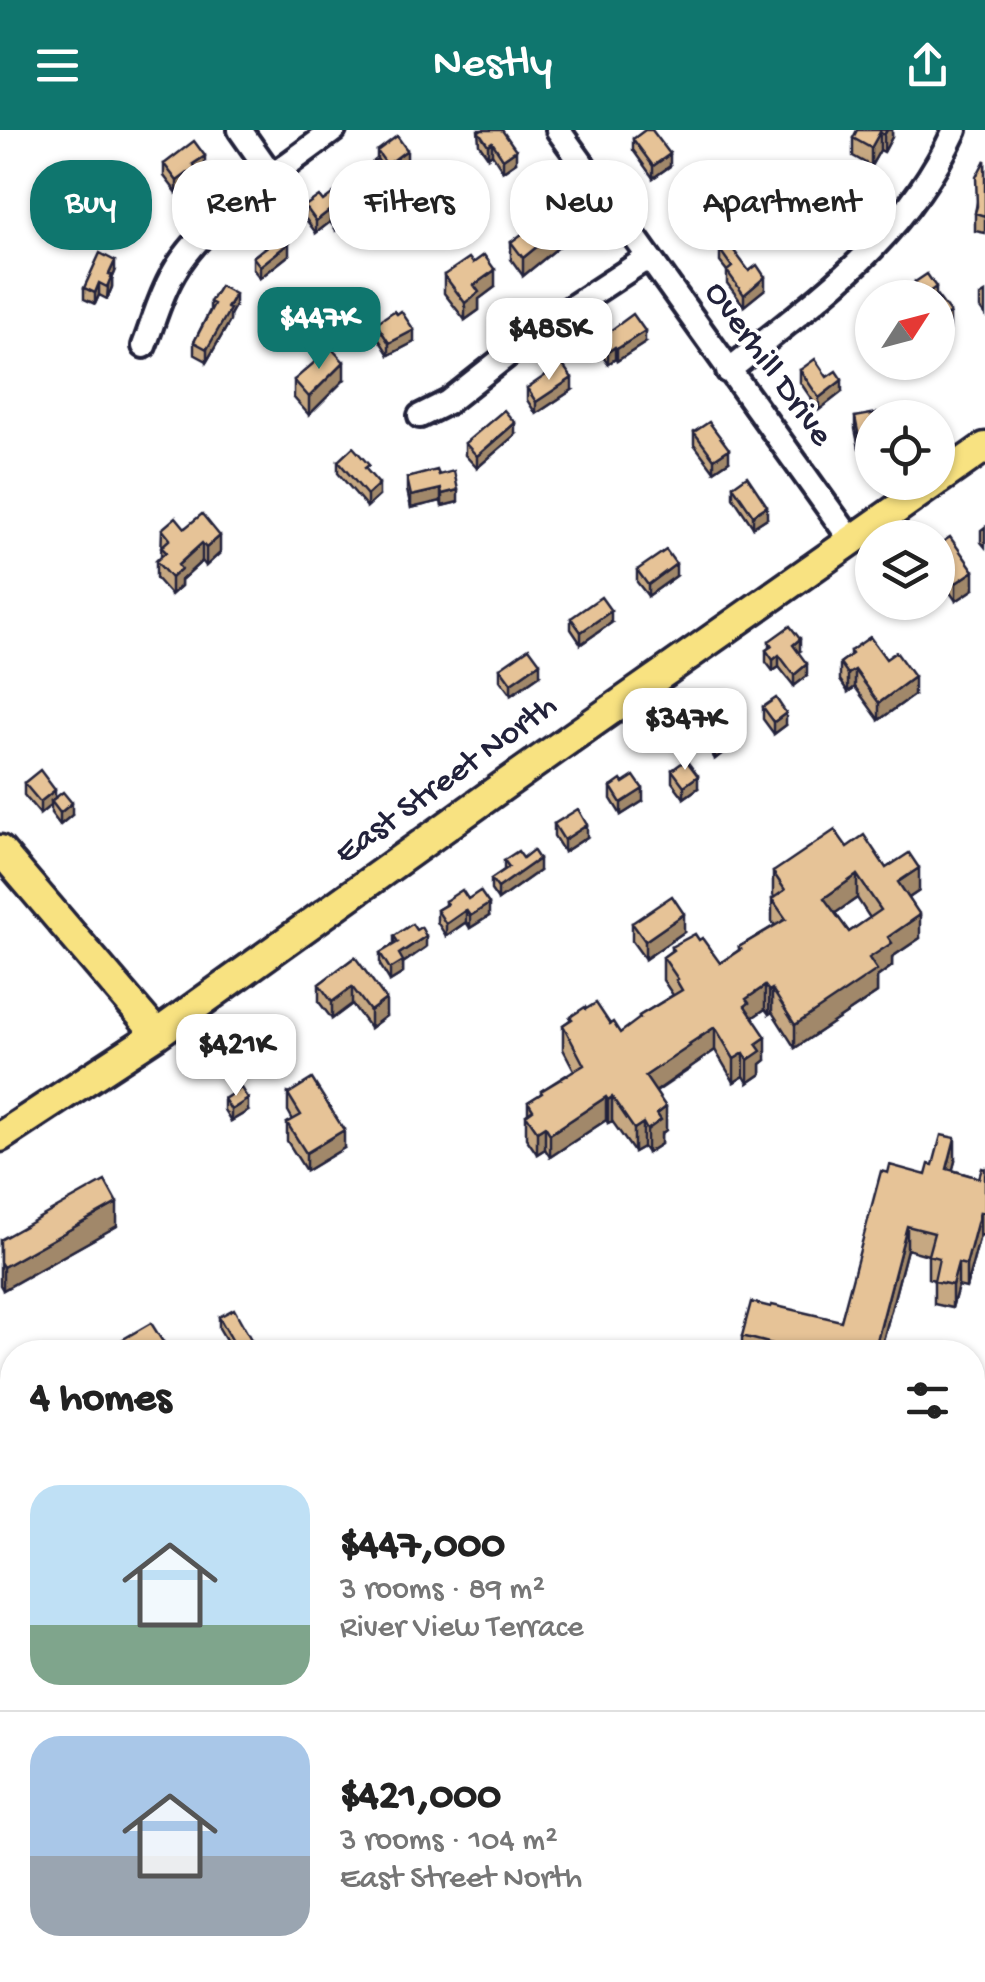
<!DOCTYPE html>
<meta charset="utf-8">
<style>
body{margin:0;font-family:"Gochi Hand",sans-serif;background:#f2f2f2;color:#222;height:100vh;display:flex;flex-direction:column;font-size:38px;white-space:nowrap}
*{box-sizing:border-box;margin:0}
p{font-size:32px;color:#767676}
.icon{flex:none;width:55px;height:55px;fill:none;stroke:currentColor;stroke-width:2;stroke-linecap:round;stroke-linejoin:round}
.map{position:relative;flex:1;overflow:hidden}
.sheet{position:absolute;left:0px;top:1210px;width:985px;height:642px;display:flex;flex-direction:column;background:#fff;border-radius:40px 40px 0 0;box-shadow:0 2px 8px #0004}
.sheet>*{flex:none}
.top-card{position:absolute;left:30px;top:30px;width:925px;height:90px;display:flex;gap:20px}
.needle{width:65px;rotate:54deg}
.fabs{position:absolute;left:855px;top:150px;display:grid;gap:20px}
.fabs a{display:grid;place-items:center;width:100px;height:100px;border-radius:50%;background:#fff;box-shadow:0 2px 8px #0004;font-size:50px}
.price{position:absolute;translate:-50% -85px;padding:0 22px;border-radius:20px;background:#fff;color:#222;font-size:32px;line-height:65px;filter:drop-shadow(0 2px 5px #0008)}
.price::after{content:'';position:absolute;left:50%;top:60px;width:30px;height:22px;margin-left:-15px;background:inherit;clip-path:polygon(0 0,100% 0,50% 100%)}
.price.on{background:#0f766e;color:#fff}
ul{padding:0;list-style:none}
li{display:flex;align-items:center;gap:30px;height:250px;padding:0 30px}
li+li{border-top:2px solid #e0e0e0}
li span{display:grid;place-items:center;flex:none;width:280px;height:200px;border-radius:30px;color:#555}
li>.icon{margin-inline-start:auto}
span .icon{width:120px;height:120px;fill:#fffc;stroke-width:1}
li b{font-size:42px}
h2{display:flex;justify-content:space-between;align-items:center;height:120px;padding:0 30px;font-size:42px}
.pill{padding:0 35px;border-radius:40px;background:#fff;box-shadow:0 2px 8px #0004;font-size:35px;line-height:90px}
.pill.on{background:#0f766e;color:#fff}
header{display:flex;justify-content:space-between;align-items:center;height:130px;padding:0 30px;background:#0f766e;color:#fff;font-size:45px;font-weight:600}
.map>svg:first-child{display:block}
.water{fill:#88ccea;stroke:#5f88a4;stroke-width:2.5}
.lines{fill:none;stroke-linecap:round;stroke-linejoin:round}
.minor-casing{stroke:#22223b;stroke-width:30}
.major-casing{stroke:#22223b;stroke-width:35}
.minor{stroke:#fff;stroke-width:22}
.major{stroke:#f8e281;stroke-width:28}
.wall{fill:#c6a882;stroke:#22223b;stroke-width:2.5;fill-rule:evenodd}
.shaded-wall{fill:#a1886a;stroke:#22223b;stroke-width:2.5}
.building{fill:#e6c397;stroke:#22223b;stroke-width:2.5;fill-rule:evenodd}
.labels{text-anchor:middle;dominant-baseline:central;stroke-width:8;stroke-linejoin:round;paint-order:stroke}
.street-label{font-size:35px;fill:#22223b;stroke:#fff}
</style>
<header><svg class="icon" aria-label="menu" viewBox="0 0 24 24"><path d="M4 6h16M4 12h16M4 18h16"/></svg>Nestly<svg class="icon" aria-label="share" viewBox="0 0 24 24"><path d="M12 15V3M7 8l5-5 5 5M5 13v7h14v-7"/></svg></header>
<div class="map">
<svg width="985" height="1852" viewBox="0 0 985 1852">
<rect width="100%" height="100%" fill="#fff"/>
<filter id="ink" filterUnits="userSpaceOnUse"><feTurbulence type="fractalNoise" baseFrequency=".01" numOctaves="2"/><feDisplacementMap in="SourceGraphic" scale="20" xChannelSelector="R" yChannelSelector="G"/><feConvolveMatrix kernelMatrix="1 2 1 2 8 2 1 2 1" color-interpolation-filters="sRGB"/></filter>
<g filter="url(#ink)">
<!-- water -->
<path class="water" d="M985,1719v47l-12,9v-47z
M836,1840h47l-16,12h-46z"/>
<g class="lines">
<!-- minor casing -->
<g class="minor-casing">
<path id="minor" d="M240,0l33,47
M558,0l294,411
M144,216c9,-23 16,-50 29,-72 30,-54 111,-106 161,-144
M728,241c92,-75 175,-130 227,-241
M420,286l28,-14 100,-79 99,-65"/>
</g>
<!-- major casing -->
<g class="major-casing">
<path id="major" d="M938,350l47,-33
M0,720l157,184
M0,1007l157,-103 350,-251 428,-301"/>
</g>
<!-- minor -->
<use href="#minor" class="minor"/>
<!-- major -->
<use href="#major" class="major"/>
</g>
<!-- wall -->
<path class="wall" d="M478,0h24l14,32 -13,9 -11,-17 -4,3 -9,-13z
M892,0v7l-8,15 -4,-2 -9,16 -18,-10v-18z
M633,9l37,27 -17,12 -20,-28z
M377,21l30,10 -18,14v12l-11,8 -6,-7 -6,6 -7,-10v-11l18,-14z
M985,30v73l-10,-2v-18z
M164,34l41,4 -9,6v5l-19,14 -13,-17z
M843,55l-11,32 -17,-6v-12z
M677,70l36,31 -16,11 -20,-31z
M323,71l29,16 -16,13 -6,-8 -14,11 -11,-15v-12z
M136,89l-9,26 -18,-8v-12z
M264,109l25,16 -29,23 -7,-9v-12l11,-9z
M566,111l-43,35 -12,-17v-17z
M720,120l29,21 16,18 -21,17 -17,-23v-12l-7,-9z
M115,142l-3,7v8l-5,12 -8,-4 -4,9 -11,-5v-11z
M444,145l51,12 -16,12v11l-14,10 -21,-27z
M915,152l21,16h-21z
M985,163v22l-5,-7v-12z
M210,172l25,4 -5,9v6l-23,40 -13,-7v-12l16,-32z
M349,189l26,14 -18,12 -8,-14z
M376,193l38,19 -25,13 -13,-20z
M599,209l46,4 -28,18 -2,-2 -7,5 -9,-13z
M800,240l27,7 15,15 -23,18 -19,-28z
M294,250h50l-35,35 -15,-17z
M527,258l45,2 -36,24 -9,-14z
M855,287l17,1v28l-13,2 -4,-19z
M694,302l35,29 -15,10 -20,-27z
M515,305l-38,33 -12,-13v-12z
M338,331l31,12 10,23 -12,11 -29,-34z
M439,345l19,27 -16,4 -1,-5 -30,7 -4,-18v-12z
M733,356l34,32 -14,9 -20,-30z
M985,397v20l-4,-5v-12z
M185,398l35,25 -14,13 -4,-5 -21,19v6l-10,9 -15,-17v-17l5,-5 1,-27z
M938,415l36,44 -18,12 -11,-16z
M637,440l39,6 -28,20 -11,-14z
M571,488l40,5 -30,21 -10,-15z
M769,511l31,10 -2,1 9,24 -13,10 -15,-19 -6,4 -7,-9v-12l3,-2z
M850,521l36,8 28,36 -35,25 -24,-33 -7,5 -8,-12v-17l10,-7z
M500,538l40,7 -29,20 -11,-15z
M683,577l45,42 -13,10 -11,-16 -2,2 -6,-9 -3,2 -10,-14z
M763,577l23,18 -12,9 -11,-15z
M672,640l26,18 -14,10 -12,-16z
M24,653l31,15 17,17 -12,10 -9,-12v-8l-11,9 -16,-19z
M623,653l20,18 -22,14 -10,-16v-12z
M554,694l33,13 -23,15 -10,-16z
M847,717l39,21 33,23 -10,7 11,40 -28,19v9l-15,11v16l-82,55 -23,-36 -3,2 -4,-5 -12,8 13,43 -5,4v10l-13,9 -4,-7 -10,6 -19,-32 -25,17v2l-34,23 10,38 -5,4v10l-14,9 -4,-6 -9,5 -22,-31 -4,2 -2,-3 -56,37 -5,-8 -8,5 -11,-16v-23l2,-1v-12l13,-8v-3l33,-21 -11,-21v-24l7,-5v-3l16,-8 24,15 10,9 19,-13v-4l34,-21 -10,-15v-23l8,-6v-4l49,16 19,-13v-3l36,-22 -3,-3v-23l2,-2 -1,-2v-23zM857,768l13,20 -21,14 -14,-19z
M523,728l16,13 -41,29 -7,-10v-11l13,-9v-10z
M468,769l21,17 -19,12 -4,-6 -20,14 -9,-14v-12l8,-5v-4z
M632,793l52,9 -39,27 -13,-18z
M394,806l32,11 -23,16v10l-13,8 -10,-16v-12l14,-9z
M355,827l31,59 -16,12 -18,-24 -20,15 -13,-17v-18z
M288,964l56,54 -38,23 -19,-30v-18l6,-3 -5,-9z
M224,969l24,12 -17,10 -7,-11z
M955,1031l-3,9 27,8 6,-9v67l-5,-1 -14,53 -8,-2 -6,22 -18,-4v-24l-6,-2v-23l-21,-6 -27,103h-138v-16l99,-15 47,-148 38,2 7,-10z
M117,1096l-114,64 -3,-5v-45z
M219,1187l39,35h-25l-14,-24z"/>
<!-- shaded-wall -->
<path class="shaded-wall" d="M887,0h5v7l-8,15v-17z
M880,2v18l-9,16v-18z
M492,12v12l-4,3v-12z
M407,20v11l-18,14v12l-11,8v-11l9,-8v-11z
M516,20v12l-13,9v-12z
M670,24v12l-17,12v-12z
M205,26v12l-9,6v5l-19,14v-12l16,-17z
M843,43v12l-11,32v-12z
M372,47v11l-6,6v-12z
M352,75v12l-16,13v-12z
M136,77v12l-9,26v-11z
M330,80v12l-14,11v-12z
M713,89v12l-16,11v-12z
M566,93v18l-43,35v-18z
M289,113v12l-29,23v-12z
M115,131v11l-3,7v8l-5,12 2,-25z
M495,140v17l-16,12v11l-14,10v-17l9,-18z
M765,147v12l-21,17v-11z
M99,153v12l-4,9v-11z
M936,157v11h-11v-3z
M235,164v12l-5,9v6l-23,40v-12z
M950,183v17l-12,9v-17z
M375,191v12l-18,12v-12z
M414,200v12l-25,13v-12z
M645,201v12l-28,18v-12z
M615,217v12l-7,5v-12z
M344,232v18l-35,35v-18z
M572,248v12l-36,24v-12z
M842,250v12l-23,18v-12z
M515,293v12l-38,33v-12z
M729,319v12l-15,10v-12z
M379,354v12l-12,11v-12z
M441,359v12l-30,7v-12z
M458,360v12l-16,4v-12z
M767,376v12l-14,9v-12z
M220,406v17l-14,13v-18z
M202,413v18l-21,19v6l-10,9v-17l7,-13z
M676,434v12l-28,20v-11z
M945,437v18l-7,4v-17z
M974,441v18l-18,12v-18z
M611,481v12l-30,21v-12z
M800,509v12l-7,6v-12z
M779,525v12l-6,4v-11z
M540,533v12l-29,20v-12z
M807,534v12l-13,10v-11z
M855,540v17l-7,5v-18z
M914,547v18l-35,25v-17z
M786,583v12l-12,9v-12z
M696,589v17l-3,2v-17z
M728,602v17l-13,10v-18z
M698,646v12l-14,10v-12z
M643,659v12l-22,14v-12z
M55,660v12l-4,-1v4l-11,9v-12z
M72,673v12l-12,10v-12z
M587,695v12l-23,15v-12z
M539,729v12l-41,29v-12z
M919,738v23l-21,14v-23z
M857,745v23l-33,23v-23z
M489,774v12l-19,12v-12z
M466,780v12l-20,14v-12z
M684,784v18l-39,27v-18z
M920,785v23l-28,19v9l-15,11v16l-82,55v-23l74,-67 19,-21z
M426,806v11l-23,16v10l-13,8v-12l9,-15z
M765,856v23l-16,11 -4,9 1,-30z
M352,857v17l-20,15v-17z
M772,859v23l-3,2v-23z
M386,869v17l-16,12v-17z
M715,897v23l-70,49v-23z
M766,907v23l-5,4v10l-13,9v-23l8,-16z
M744,923v23l-10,6v-23z
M606,967v23l-56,37v-23z
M612,967v24l-4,2v-23z
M248,969v12l-17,10v-11z
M666,977v23l-5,4v10l-14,9v-23l10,-16z
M643,993v24l-9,5v-23z
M545,996v23l-8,5v-23z
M344,1000v18l-38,23v-18z
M955,1008v23l-8,31v-23z
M117,1073v23l-114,64v-23z
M980,1082v23l-14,53v-23z
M907,1096v23l-27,103h-6z
M958,1133v23l-6,22v-23z
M163,1212v10h-18z"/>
<!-- building -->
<path class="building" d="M482,0h20l14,20 -13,9 -11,-17 -4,3 -9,-13z
M645,0h7l18,24 -17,12 -20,-27z
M857,0h30l-3,5 -4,-3 -9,16 -18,-10z
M397,6l10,14 -20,15 -10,-14z
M194,11l11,15 -12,8 3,3 -19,14 -13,-17z
M377,29l12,16 -11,9 -6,-7 -6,5 -7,-9z
M985,30v56l-10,-3 2,-7 -1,-29z
M826,37l17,6 -11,32 -17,-6z
M340,58l12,17 -16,13 -6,-8 -14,11 -11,-15 14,-10 4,5z
M693,59l20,30 -16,11 -20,-30z
M120,70l16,7 -9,27 -18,-9z
M556,79l10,14 -43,35 -12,-16z
M278,99l11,14 -29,23 -7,-9 16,-12 -5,-6z
M729,114l20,27 8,-6 8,12 -21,18 -17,-24 5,-4 -12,-17z
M100,123l15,8 -6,13 3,1 -5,12 -8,-4 -4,10 -11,-5z
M484,125l11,15 -21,15 5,7 -14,11 -21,-28 25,-17 4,5z
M927,144l9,13 -11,8 -10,-13z
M220,156l15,8 -8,14 3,1 -23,40 -13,-7 20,-38 -4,-2z
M938,167l12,16 -12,9z
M366,178l9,13 -18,12 -8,-14z
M394,181l3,3 4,-3 13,19 -25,13 -13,-20z
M633,184l12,17 -28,18 -2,-2 -7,5 -9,-13z
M331,218l13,14 -35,35 -15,-17z
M815,229l12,18 9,-6 6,9 -23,18 -19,-28z
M562,234l10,14 -36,24 -9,-14z
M898,279l1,9h-27v16l-13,3 -4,-20z
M504,280l11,13 -38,33 -12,-13z
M709,292l20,27 -15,10 -20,-27z
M353,317l16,18 -4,3 14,16 -12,11 -29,-34z
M437,340l2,5 15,-4 4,19 -16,4 -1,-5 -30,7 -4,-18z
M747,346l20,30 -14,9 -20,-29z
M202,384l18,22 -14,12 -4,-5 -24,22 3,4 -10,9 -15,-17 10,-9 -5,-5 9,-8 -8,-10 14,-12 9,11z
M950,407l24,34 -18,12 -11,-16 -7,5v-27z
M666,420l10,14 -28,21 -11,-15z
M601,467l10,14 -30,21 -10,-14z
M790,496l10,13 -7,6 14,19 -13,11 -15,-20 -6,5 -7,-10 6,-4 -3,-5z
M870,507l16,22 10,-7 18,25 -35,26 -24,-33 -7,4 -8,-11 12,-9 -2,-3z
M529,518l11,15 -29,20 -11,-15z
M703,562l25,40 -13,9 -11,-15 -2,1 -6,-8 -3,2 -10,-14z
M776,568l10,15 -12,9 -11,-15z
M686,630l12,16 -14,10 -12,-16z
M40,640l15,20 -15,12 -16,-19z
M634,646l9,13 -22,14 -10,-16 10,-7 2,3z
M63,662l9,11 -12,10 -9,-12z
M578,679l9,16 -23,15 -10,-16z
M835,700l12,17 17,-12 22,33 23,-15 10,15 -21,14 22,33 -32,22 4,6 -23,15 8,12 -82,55 -23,-36 -3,2 -4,-5 -19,13 3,4 -4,3 21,31 -10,7 5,7 -13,9 -4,-7 -10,6 -19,-32 -26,17 1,2 -45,30 21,31 -9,7 4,6 -14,10 -4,-7 -9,6 -22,-32 -4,3 -2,-3 -56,37 -5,-8 -8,5 -11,-16 7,-5 -5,-8 14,-9 -1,-2 43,-26 -21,-40 9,-6 -2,-2 15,-10 1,2 10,-6 14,21 3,-2 7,11 20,-15 -1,-2 43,-26 -6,-10 2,-1 -15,-22 10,-7 -2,-3 24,-13 4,6 3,-2 18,25 21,-14 -2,-2 47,-28 -14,-20 13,-9 -12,-18zM857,745l24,35 -32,22 -25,-34z
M533,720l6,9 -41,29 -7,-9 18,-12 -5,-7 14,-9 5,7z
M462,760l6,9 12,-8 9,13 -19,12 -4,-6 -20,14 -9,-14 10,-6 -2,-3z
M672,766l12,18 -39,27 -13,-18z
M412,794l4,6 5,-3 5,9 -27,18 4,7 -13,8 -10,-16 18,-11 -4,-6z
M355,827l31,42 -16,12 -18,-24 -20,15 -13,-18z
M312,949l32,51 -38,23 -19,-30 14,-8 -13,-21z
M241,958l7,11 -17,11 -7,-11z
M941,1005l14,3 -8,31 32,9 3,-10 3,1v44l-5,-1 -14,53 -8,-2 -6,22 -18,-4 5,-23 -11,-3 6,-22 -27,-7 -33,126h-78l-16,-4v-2l-38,-10 9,-34 20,5 1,-2 69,16 40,-150 7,2 2,-8 36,10 3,-11 4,1z
M105,1051l12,22 -114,64 -3,-5v-22z
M234,1179l24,43h-19l-20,-35z
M151,1193l12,19 -18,10h-44z"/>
</g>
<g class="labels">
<!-- street labels -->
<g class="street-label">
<text transform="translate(767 235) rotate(54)">Overhill Drive</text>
<text transform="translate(447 651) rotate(-36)">East Street North</text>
</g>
</g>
</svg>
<div class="fabs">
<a><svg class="needle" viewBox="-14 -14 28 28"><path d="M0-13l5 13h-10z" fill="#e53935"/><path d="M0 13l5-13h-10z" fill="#767676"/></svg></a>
<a><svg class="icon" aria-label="locate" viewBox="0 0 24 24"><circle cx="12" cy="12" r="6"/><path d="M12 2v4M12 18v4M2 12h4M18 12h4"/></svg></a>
<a><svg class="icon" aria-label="layers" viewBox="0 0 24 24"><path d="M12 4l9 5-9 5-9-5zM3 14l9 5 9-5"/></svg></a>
</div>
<b class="price on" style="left:319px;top:242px">$447K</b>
<b class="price" style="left:549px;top:253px">$485K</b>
<b class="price" style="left:685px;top:643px">$347K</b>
<b class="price" style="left:236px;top:969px">$421K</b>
<div class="top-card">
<a class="pill on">Buy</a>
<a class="pill">Rent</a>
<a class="pill">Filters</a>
<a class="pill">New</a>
<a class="pill">Apartment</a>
</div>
<section class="sheet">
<h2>4 homes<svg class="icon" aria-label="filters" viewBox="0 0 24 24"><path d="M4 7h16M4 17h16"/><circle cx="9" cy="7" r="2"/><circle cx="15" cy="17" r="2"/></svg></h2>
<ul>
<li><span style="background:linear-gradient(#bfe0f5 70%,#7fa58c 0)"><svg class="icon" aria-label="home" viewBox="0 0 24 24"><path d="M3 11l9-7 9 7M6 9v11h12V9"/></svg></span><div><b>$447,000</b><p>3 rooms · 89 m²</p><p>River View Terrace</p></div></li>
<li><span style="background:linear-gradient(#a9c7e8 60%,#9aa5b1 0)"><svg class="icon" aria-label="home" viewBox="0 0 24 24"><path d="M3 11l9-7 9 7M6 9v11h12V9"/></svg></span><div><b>$421,000</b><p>3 rooms · 104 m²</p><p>East Street North</p></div></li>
</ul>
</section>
</div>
